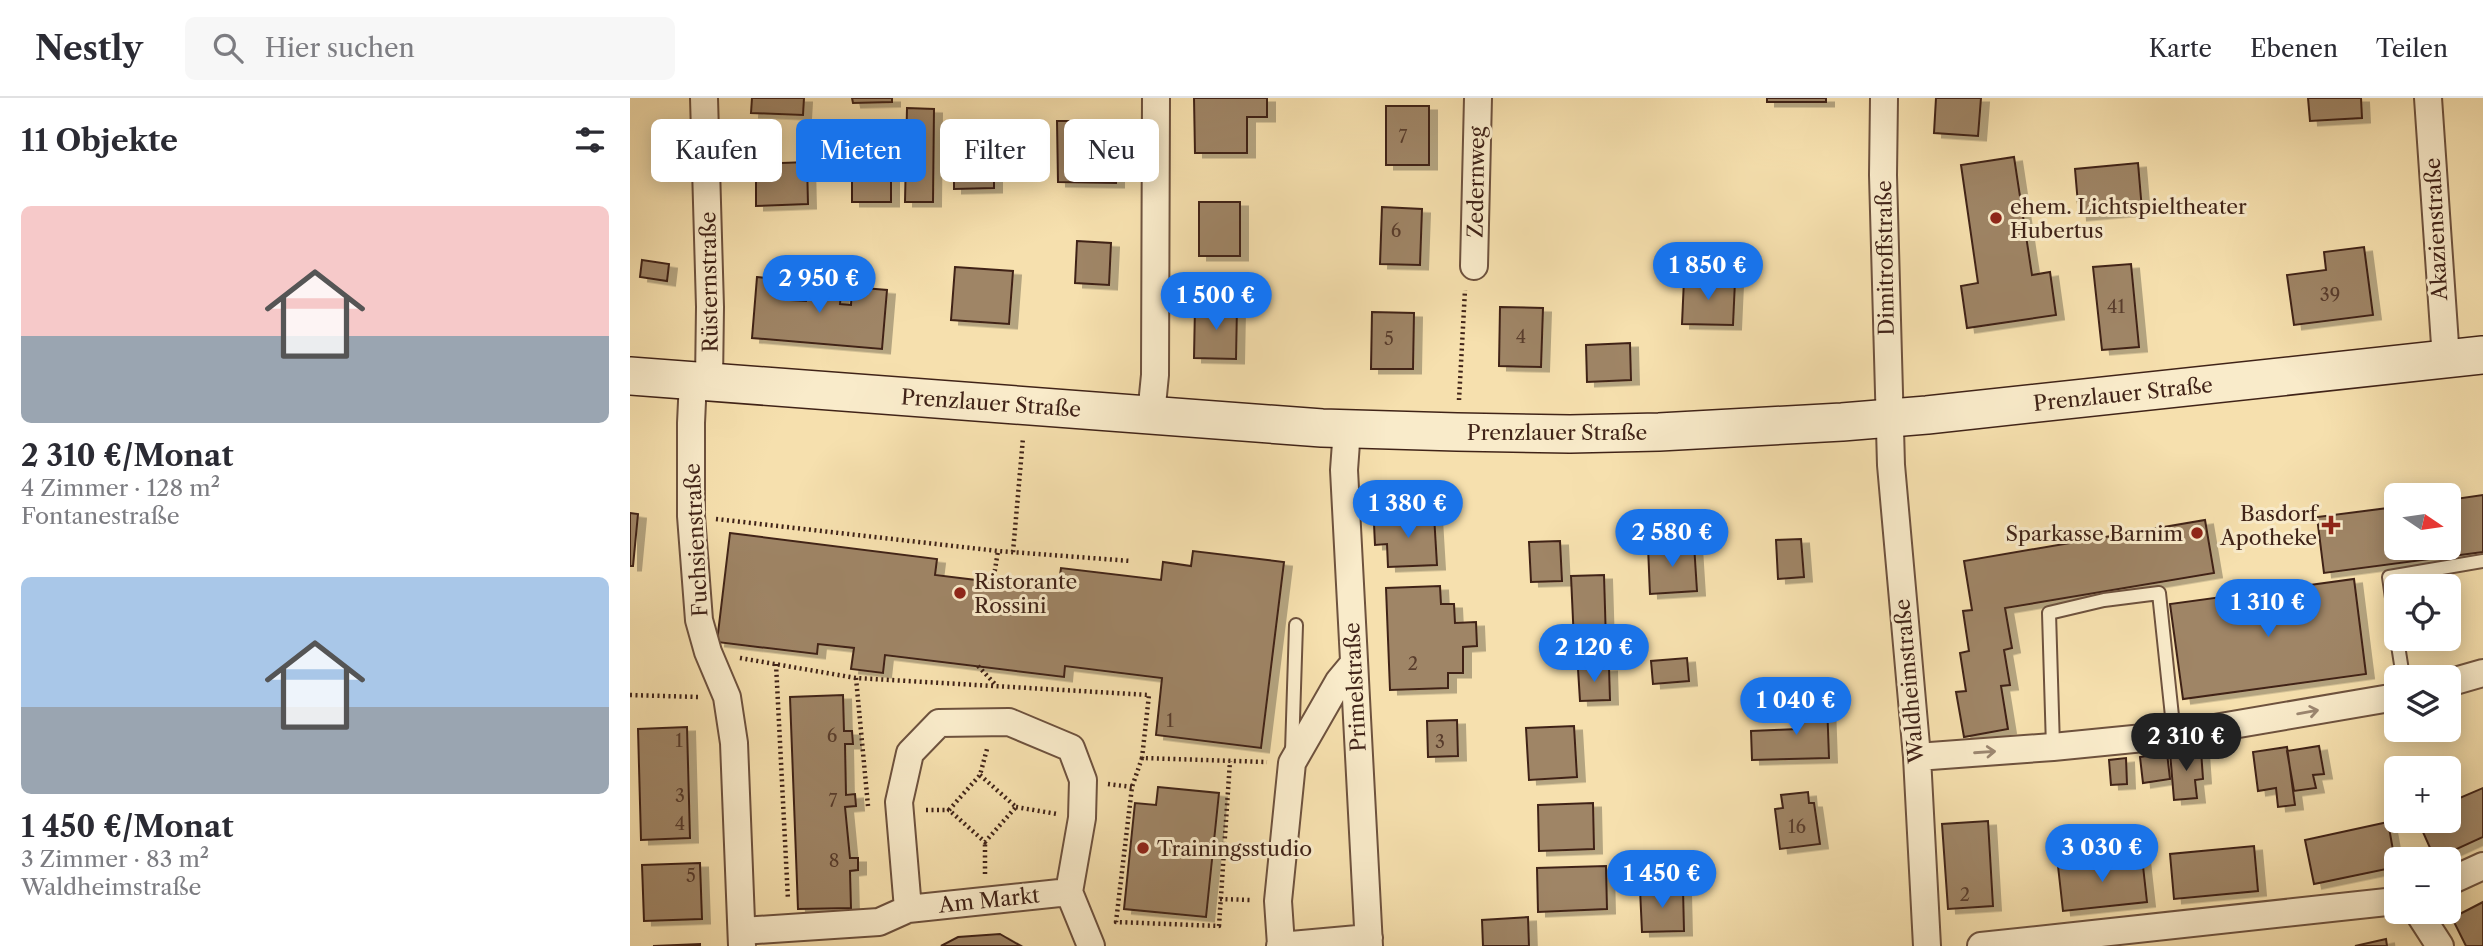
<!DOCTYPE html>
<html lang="de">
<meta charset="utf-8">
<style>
body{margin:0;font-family:"Libre Caslon Text",serif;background:#f7f7f7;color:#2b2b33;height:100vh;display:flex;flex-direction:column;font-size:26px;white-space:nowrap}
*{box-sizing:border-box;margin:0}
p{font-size:23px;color:#7c7c81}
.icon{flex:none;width:38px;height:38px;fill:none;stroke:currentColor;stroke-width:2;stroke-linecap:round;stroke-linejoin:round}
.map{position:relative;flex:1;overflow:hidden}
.side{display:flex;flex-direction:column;background:#fff;width:630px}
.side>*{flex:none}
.hud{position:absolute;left:21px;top:21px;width:665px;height:63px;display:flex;gap:14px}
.needle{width:46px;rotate:103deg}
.buttons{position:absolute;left:1754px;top:385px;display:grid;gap:14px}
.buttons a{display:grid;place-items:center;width:77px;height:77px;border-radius:10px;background:#fff;box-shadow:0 4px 18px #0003;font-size:35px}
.price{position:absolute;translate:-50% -60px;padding:0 16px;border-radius:24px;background:#1a73e8;color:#fff;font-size:23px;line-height:46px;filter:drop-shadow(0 2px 4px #0008)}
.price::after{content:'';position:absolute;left:50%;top:42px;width:21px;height:16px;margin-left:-10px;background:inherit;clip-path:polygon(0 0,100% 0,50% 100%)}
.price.on{background:#222;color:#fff}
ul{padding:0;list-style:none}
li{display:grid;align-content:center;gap:14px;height:371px;padding:0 21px}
li span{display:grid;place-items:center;height:217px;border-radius:10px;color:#555}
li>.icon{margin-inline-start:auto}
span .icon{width:126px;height:126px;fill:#fffc;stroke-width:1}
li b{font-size:30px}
h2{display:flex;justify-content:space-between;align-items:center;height:84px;padding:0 21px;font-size:30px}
.chip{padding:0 24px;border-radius:10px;background:#fff;box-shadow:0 4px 18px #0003;font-size:24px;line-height:63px}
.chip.on{background:#1a73e8;color:#fff}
header{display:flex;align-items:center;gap:42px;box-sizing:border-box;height:98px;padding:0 35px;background:#fff;border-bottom:2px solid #e1e1e2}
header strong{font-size:33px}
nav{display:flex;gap:38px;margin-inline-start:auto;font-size:24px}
.search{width:490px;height:63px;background:#f7f7f7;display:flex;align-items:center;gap:18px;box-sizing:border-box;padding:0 24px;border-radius:10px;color:#7c7c81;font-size:26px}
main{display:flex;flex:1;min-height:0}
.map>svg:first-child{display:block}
.building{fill:#9f8566;stroke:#402318;stroke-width:2;filter:url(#shadow)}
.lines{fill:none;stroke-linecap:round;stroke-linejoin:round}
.lane-casing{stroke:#6e523e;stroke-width:16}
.street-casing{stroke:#6e523e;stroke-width:30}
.secondary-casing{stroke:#402318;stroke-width:40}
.path{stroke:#402318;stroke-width:4.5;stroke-dasharray:2 3.5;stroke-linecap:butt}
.lane{stroke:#f9ebca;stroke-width:12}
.street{stroke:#f9ebca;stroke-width:26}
.secondary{stroke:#f9ebca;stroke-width:37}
.oneway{stroke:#9c8771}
.poi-dot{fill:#8f2418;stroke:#f9ebca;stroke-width:2.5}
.labels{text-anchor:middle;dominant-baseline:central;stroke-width:6;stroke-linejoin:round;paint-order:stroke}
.number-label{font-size:18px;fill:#583c2c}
.street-label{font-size:21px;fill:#402318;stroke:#f9ebca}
.poi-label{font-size:21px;fill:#402318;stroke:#f9ebca;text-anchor:start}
</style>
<header>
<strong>Nestly</strong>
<div class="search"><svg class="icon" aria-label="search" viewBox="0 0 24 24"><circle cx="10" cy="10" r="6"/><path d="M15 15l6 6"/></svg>Hier suchen</div>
<nav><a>Karte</a><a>Ebenen</a><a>Teilen</a></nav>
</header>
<main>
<section class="side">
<h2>11 Objekte<svg class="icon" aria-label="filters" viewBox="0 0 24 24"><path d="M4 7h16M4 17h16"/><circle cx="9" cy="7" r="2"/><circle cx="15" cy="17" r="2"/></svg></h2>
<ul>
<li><span style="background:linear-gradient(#f6c9c9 60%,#9aa5b1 0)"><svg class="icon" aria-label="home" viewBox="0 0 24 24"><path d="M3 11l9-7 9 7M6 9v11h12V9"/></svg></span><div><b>2 310 €/Monat</b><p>4 Zimmer · 128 m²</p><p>Fontanestraße</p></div></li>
<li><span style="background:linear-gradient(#a9c7e8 60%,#9aa5b1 0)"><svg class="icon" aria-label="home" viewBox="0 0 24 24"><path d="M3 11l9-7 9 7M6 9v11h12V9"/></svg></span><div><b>1 450 €/Monat</b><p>3 Zimmer · 83 m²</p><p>Waldheimstraße</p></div></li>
</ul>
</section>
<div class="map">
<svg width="1853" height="848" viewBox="0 0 1853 848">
<defs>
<filter id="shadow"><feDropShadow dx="8" dy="4.5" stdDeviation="0" flood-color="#0004"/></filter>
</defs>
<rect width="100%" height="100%" fill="#f6e0ae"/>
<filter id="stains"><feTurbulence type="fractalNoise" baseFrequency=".00286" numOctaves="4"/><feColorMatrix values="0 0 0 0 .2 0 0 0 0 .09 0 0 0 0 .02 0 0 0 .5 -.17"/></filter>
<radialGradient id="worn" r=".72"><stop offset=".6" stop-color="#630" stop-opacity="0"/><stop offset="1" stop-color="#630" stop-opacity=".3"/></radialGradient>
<!-- building -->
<path class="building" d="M122,0h52l-1,17 -52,-2z
M222,0h40v4l-39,1z
M564,0h73v19h-20v36h-52z
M1137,0h59v4h-59z
M1306,0h45l-3,38 -44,-3z
M1678,0h53l1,20 -52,3z
M756,8h43v59h-43z
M277,10l27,1 -1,93h-28z
M427,23h59v62l-58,-1z
M324,52h40v38l-40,1z
M222,59l39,1v44h-39z
M1384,59l18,118 18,-3 6,43 -89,13 -6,-42 17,-3 -17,-118z
M177,64l1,42 -52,2v-42z
M1508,65l4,47 -63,6 -4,-47z
M569,104h41v54h-41z
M752,109l40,2 -2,56 -40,-1z
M447,143l34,2 -2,42 -34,-2z
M1734,149l9,68 -79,10 -7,-50 39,-5 -2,-18z
M12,162l27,4 -2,17 -27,-4z
M1501,166l8,83 -37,3 -9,-83z
M325,169l58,4 -4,53 -58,-4z
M127,179l36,4 -2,19 15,1 1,-18 35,3 -2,18 11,1 1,-18 35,3 -5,59 -130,-11z
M1054,181l51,2 -2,44 -51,-1z
M565,208l42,1 -1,52 -42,-1z
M870,209l43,1 -2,59 -42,-1z
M742,214l42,1 -1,56h-42z
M1000,245l1,37 -44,2 -1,-37z
M1853,397v57l-159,21 -7,-56 79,-10v41h52v-48z
M0,415l8,1 -5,52h-3z
M804,417l3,50 -49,2 -1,-23 -12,1 -1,-21 13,-1v-6z
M1575,422l9,53 -209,35 7,40 -8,2 6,35 -9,1 7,43 -44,8 -8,-45 10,-1 -6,-38 9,-2 -6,-40 9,-1 -8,-49z
M100,435l207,26 -2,16 123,15 3,-22 100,12 2,-18 28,4 2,-15 91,11 -23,186 -105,-13 6,-57 -97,-12 -1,11 -179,-22 -2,18 -32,-4 3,-21 -36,-4 -1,10 -100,-12z
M1171,441l3,38 -26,2 -2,-39z
M930,443l2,40 -31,1 -2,-40z
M1064,446l3,47 -47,3 -2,-47z
M974,477l2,66 -32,1 -3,-66z
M1724,481l12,95 -183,25 -13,-95z
M810,488l1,18h13l1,19 21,-1 1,24 -14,1v26h-15v15l-58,2 -4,-102z
M1057,560l2,23 -36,3 -2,-23z
M979,569l1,33 -30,1 -2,-32z
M213,597l1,36h8l1,13h-8l1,51 9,-1 1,12 -11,1 5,51h8v12l-8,1 1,37 -53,1 -8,-212z
M1197,604l2,56 -77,2 -1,-29 47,-2 -2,-26z
M827,622l1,36 -30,1 -1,-36z
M944,628l3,51 -48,3 -3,-52z
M57,629l3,111 -49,2 -3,-111z
M1689,648l5,28 -11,1 3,13 -22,3 -7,-40z
M1657,649l8,58 -17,2 -2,-19 -18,3 -5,-39z
M1571,652l2,29 -8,1 2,18 -23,2 -4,-48z
M1537,655l3,26 -27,4 -3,-26z
M1496,660l1,26 -16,1 -2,-25z
M528,689l61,6 -13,124 -82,-8 11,-106 21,2z
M1853,690v49l-48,22 -17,-38h30v-18z
M1178,694l1,11h5l6,41 -40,5 -5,-40 8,-1 -2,-13z
M963,705l1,46 -55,2 -1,-46z
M1358,723l5,85 -45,3 -6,-85z
M1758,724l8,45 -82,17 -9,-44z
M1624,748l4,45 -84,8 -4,-45z
M1512,759l5,45 -84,9 -5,-45z
M70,765l2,56 -58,2 -2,-56z
M976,768l1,43 -69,3 -1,-44z
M1053,790l1,43 -42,1 -2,-43z
M1853,804v44h-17l-14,-28z
M898,819l1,29h-46l-1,-26z
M370,836l21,12h-80l17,-9z
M1756,841l1,7h-32z
M70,846v2h-47z"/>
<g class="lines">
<!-- lane casing -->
<g class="lane-casing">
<path id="lane" d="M1766,528l-7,-49 94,-16
M1767,541l6,38
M1423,649l-4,-134 55,-13 55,-7 15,142
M662,653l4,-126"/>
</g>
<!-- street casing -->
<g class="street-casing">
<path id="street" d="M74,0l6,209 -1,74
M1254,0l-1,77 8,290 26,292 10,189
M1798,0l18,261
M844,168l4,-168
M63,282l-2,43v93l8,104 9,32 19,45 7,46 8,203
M521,317l4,-40 1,-277
M717,331l-3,41 25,476
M1818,585l35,-10
M1287,659l136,-10 121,-12 222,-38
M1818,784l35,-16
M278,811l-9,-107 11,-49 29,-30 70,-1 62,26 12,32 -1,38 -13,74
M1788,814l22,34
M112,833l137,-9 29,-13 161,-17 22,54
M651,847l-3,-44 14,-138 47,-82 15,-18
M650,848l89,-8
M1351,848l415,-45"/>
</g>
<!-- secondary casing -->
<g class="secondary-casing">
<path id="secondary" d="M0,278l692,52 135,4 113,2 89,-2 183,-10 85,-7 556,-60"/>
</g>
<!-- path -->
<path class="path" d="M829,302l6,-110
M86,421l282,32 133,10
M383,454l10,-114
M363,484l5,-31
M110,560l116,20 293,17 -7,63 125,4
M146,566l12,236
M348,568l18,19
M226,580l12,128
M0,597l68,2
M512,660l-10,29 -16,135 103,4 11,-165
M350,677l36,32 -31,35 -36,-32 31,-35 7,-26
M478,686l24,3
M386,709l41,7
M296,712h23
M355,776v-32
M590,801l31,1"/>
<!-- lane -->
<use href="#lane" class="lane"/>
<!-- street -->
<use href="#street" class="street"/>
<!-- secondary -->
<use href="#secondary" class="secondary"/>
</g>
<!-- one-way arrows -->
<defs><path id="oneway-shaft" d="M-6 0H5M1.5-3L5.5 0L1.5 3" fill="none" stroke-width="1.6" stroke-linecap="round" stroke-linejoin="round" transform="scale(1.75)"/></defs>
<g class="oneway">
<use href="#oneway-shaft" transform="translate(1678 614) rotate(-10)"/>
<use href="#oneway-shaft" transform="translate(1355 654) rotate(-4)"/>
</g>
<!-- markers -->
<g class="poi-dot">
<circle cx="1366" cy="120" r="7"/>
<path d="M1697.5 416.5h7v7h7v7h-7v7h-7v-7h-7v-7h7z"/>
<circle cx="1567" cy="435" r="7"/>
<circle cx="330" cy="495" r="7"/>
<circle cx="513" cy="750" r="7"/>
</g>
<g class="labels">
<!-- number labels -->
<g class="number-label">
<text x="773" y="39">7</text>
<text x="766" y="133">6</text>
<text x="1700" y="197">39</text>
<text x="1486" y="209">41</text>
<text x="891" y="239">4</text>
<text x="759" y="241">5</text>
<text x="783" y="566">2</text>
<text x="540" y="623">1</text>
<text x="202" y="638">6</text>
<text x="49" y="643">1</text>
<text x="810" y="644">3</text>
<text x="50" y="698">3</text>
<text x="203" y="703">7</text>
<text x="50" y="726">4</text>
<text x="1167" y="729">16</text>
<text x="204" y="763">8</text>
<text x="61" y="778">5</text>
<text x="1335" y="797">2</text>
</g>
<!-- street labels -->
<g class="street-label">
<text transform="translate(846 84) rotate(-89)">Zedernweg</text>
<text transform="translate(1806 131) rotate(-93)">Akazienstraße</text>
<text transform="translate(1255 160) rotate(-91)">Dimitroffstraße</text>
<text transform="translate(79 184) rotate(-91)">Rüsternstraße</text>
<text transform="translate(1493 296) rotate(-6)">Prenzlauer Straße</text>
<text transform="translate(361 305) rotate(4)">Prenzlauer Straße</text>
<text x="927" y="334">Prenzlauer Straße</text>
<text transform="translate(66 442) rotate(-93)">Fuchsienstraße</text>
<text transform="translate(1279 583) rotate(-95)">Waldheimstraße</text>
<text transform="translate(725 589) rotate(-93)">Primelstraße</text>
<text transform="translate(359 802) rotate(-6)">Am Markt</text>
</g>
<!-- poi labels -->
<g class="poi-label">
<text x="1380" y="108">ehem. Lichtspieltheater<tspan x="1380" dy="24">Hubertus</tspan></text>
<text x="1687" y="415" text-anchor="end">Basdorf<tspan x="1687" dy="24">Apotheke</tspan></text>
<text x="1553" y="435" text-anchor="end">Sparkasse Barnim</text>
<text x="344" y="483">Ristorante<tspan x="344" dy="24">Rossini</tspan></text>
<text x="527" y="750">Trainingsstudio</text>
</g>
</g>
<rect width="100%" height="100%" filter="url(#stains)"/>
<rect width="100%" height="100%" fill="url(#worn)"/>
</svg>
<div class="buttons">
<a><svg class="needle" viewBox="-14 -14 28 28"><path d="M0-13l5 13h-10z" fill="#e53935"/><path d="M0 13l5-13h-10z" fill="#7c7c81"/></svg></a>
<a><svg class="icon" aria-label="locate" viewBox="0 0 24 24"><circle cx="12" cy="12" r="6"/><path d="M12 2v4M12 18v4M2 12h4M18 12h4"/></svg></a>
<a><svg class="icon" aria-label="layers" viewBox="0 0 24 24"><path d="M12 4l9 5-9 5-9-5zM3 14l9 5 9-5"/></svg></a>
<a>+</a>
<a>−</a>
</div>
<b class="price" style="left:1078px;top:204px">1 850 €</b>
<b class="price" style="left:189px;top:217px">2 950 €</b>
<b class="price" style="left:586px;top:234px">1 500 €</b>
<b class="price" style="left:778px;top:442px">1 380 €</b>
<b class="price" style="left:1042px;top:471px">2 580 €</b>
<b class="price" style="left:1638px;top:541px">1 310 €</b>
<b class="price" style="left:964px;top:586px">2 120 €</b>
<b class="price" style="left:1166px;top:639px">1 040 €</b>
<b class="price on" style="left:1556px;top:675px">2 310 €</b>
<b class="price" style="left:1472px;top:786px">3 030 €</b>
<b class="price" style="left:1032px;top:812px">1 450 €</b>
<div class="hud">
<a class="chip">Kaufen</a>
<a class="chip on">Mieten</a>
<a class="chip">Filter</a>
<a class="chip">Neu</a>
</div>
</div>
</main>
